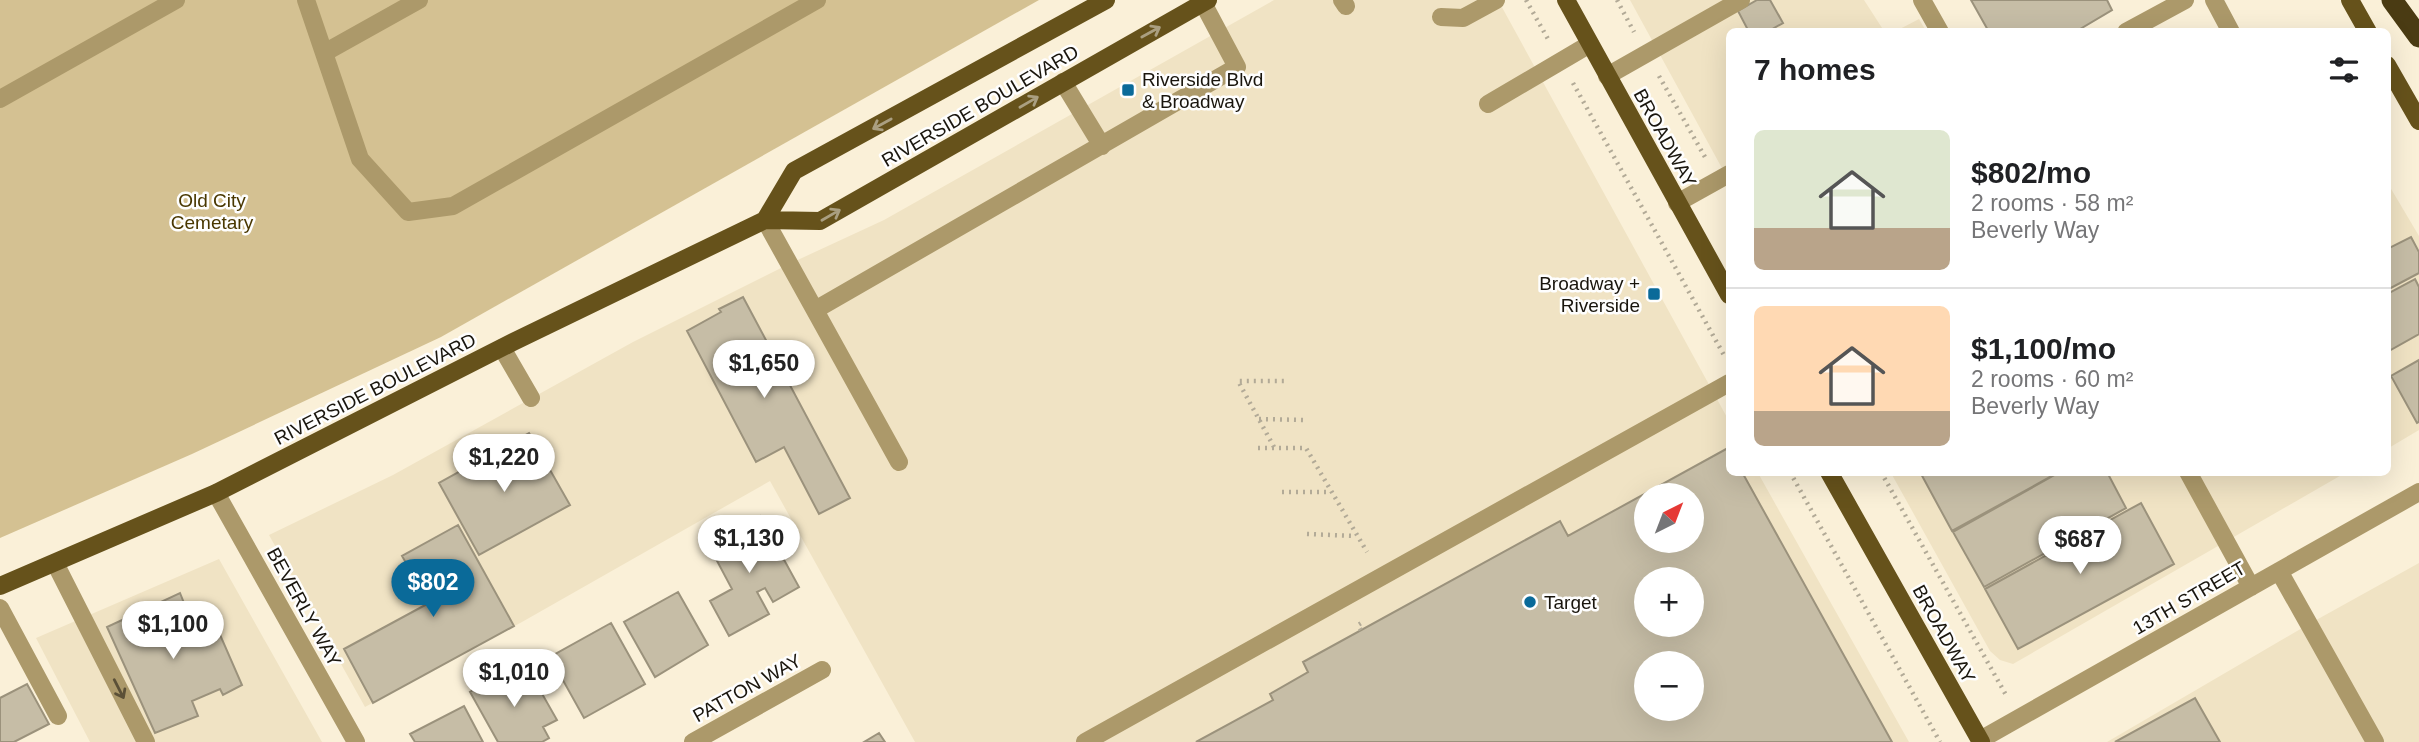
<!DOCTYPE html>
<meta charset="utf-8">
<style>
body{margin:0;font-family:Arial,sans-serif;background:#f2f2f2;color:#202124;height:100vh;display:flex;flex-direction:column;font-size:26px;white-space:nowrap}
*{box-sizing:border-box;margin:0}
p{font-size:23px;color:#757577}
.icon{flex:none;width:38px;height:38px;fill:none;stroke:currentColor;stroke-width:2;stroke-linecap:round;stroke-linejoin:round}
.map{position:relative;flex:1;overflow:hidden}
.drawer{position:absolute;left:1726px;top:28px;width:665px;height:448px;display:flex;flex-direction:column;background:#fff;border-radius:10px;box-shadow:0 7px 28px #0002}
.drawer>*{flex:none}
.needle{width:46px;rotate:42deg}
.tools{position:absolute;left:1634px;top:483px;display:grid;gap:14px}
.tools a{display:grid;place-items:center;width:70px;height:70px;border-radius:50%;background:#fff;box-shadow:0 7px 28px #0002;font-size:35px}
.price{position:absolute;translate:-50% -60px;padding:0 16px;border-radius:24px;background:#fff;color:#222;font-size:23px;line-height:46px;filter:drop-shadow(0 2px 4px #0008)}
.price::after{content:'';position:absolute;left:50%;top:42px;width:21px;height:16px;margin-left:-10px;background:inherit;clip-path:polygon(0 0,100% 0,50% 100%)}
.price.active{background:#0a6a99;color:#fff}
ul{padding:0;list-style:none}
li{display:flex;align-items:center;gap:21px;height:175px;padding:0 28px}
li+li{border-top:2px solid #e0e0e0}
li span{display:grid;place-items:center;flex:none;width:196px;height:140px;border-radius:10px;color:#555}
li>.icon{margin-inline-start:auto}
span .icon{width:84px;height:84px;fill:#fffc;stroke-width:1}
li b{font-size:30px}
h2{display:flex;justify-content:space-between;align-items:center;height:84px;padding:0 28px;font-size:30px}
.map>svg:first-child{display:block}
.built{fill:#f0e3c4;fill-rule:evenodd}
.green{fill:#d4c192}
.building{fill:#c6bda6;stroke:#9b927c;stroke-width:2;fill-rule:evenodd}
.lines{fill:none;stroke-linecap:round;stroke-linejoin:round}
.path{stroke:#b2aa97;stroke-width:4.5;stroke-dasharray:2 5;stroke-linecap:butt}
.minor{stroke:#ac996a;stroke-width:18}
.major{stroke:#66521b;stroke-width:18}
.highway{stroke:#4a3b13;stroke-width:21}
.oneway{stroke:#aa9f81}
.oneway2{stroke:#5b5037}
.poi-dot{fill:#0a6a99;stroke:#fefefe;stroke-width:2.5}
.labels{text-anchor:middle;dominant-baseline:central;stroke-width:5;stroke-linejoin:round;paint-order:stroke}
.poi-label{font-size:19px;fill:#19150d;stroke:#fefefe;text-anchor:start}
.street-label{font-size:19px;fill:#19150d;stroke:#fefefe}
.park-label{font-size:19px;fill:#493700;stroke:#fefefe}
</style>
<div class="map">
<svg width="2419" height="742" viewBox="0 0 2419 742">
<rect width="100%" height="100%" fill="#faf0d8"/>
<!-- built -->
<path class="built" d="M1274,0h224l231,421v51l29,1 151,269h-994l-145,-261 -248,141 -157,85 -96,-172 124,-60 240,-133 156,-78 95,-44zM1647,495h45v46h-45zM1647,579h45v46h-45zM1647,663h45v46h-45z
M1630,0h234l20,31 -155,1v149z
M1919,19l7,12h-30z
M2387,182l32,54v194l-32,19z
M1891,473h454l-332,191 -13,-4 -10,-9z
M219,559l103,183h-232l-54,-104z
M2419,563v179h-312l202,-118z"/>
<!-- green -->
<path class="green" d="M0,0h1039l-598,337 -249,117 -192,84z"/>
<!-- building -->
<path class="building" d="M1757,0h13l13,23 -16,9h-18l-11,-21z
M1971,0h136l5,10 -37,22h-86z
M2411,237l8,15v21l-32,17v-41z
M2415,279l4,8v47l-32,18v-58z
M743,297l107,201 -31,16 -35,-67 -28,15 -69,-131 34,-19 -2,-3z
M2419,360v62l-2,1 -26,-47z
M529,433l41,72 -91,50 -40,-72z
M1728,448l1,24h13l150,270h-696l77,-42 -3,-6 38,-22 -5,-10 257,-141 8,15zM1647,495h45v46h-45zM1647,579h45v46h-45zM1647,663h45v46h-45z
M1920,472h139l-107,59z
M2060,472h47l19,36 -142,79 -31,-55z
M2141,503l33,61 -156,85 -33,-60z
M760,516l39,71 -26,15 -8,-14 -8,4 12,22 -40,22 -19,-35 22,-12 -24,-45z
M458,525l56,101 -141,77 -29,-54 85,-46 -27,-47z
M678,592l30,53 -53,32 -31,-55z
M180,593l12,30 19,-9 31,71 -19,10 -3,-6 -28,12 6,15 -43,17 -48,-106z
M611,623l34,61 -61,34 -34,-61z
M509,670l9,14 14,-8 25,44 -14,7 6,11 -7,4h-44l-28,-50z
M27,684l22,40 -35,18h-14v-44z
M2195,698l25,44h-105z
M464,706l19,36h-68l-5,-8z
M879,733l6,9h-21z"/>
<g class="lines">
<!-- path -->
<path class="path" d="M1526,0l22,39
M1617,0l17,32
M1659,76l46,81
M1573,83l152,274
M1259,419l46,1
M1274,447l-36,-66h49
M1258,448h48l61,104
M1790,472l150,270
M1881,472l125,223
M1282,492h49
M1307,534l49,2
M1361,630l-3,-5 5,-3"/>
<!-- minor -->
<path class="minor" d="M306,0l54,159 48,53 45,-6 364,-206
M1342,0l4,6
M1922,0l18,32
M2214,0l17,32
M1441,17l22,1 33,-18
M2126,32l59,-32
M324,53l95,-53
M1607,76l134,-76
M1063,82l39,64
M0,99l176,-99
M1488,104l102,-60
M1677,203l52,-29
M765,220l134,242
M815,310l422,-243 -34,-64
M502,348l29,50
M2188,472l63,115
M216,493l140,249
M55,563l91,179
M2279,571l96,171
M0,608l58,108
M1980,740l439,-248
M693,742l129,-72
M1085,742l644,-359"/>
<!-- major -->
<path class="major" d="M1566,0l163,295
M2350,0l18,32
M2387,65l32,56
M765,220l29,-49 312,-171
M1829,472l152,270
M0,586l216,-93 297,-151 252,-122 55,1 388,-221"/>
<!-- highway -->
<path class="highway" d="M2392,0l27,37"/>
</g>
<!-- one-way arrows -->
<defs><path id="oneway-shaft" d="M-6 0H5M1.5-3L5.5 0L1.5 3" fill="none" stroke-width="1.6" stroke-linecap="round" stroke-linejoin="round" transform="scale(1.75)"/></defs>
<g class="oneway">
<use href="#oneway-shaft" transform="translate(1151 32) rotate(-29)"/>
<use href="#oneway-shaft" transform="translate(1029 102) rotate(-30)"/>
<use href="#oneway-shaft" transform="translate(882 124) rotate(151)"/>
<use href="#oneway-shaft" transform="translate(831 215) rotate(-30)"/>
</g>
<use class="oneway2" href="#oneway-shaft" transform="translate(119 689) rotate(63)"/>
<!-- markers -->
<g class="poi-dot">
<rect x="1121" y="83" width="14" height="14" rx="3.5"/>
<rect x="1647" y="287" width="14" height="14" rx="3.5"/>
<circle cx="1530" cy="602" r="7"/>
</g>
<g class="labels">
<!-- poi labels -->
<g class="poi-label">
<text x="1142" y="79">Riverside Blvd<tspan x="1142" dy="22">&amp; Broadway</tspan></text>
<text x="1640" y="283" text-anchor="end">Broadway +<tspan x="1640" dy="22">Riverside</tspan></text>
<text x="1544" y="602">Target</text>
</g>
<!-- street labels -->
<g class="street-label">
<text transform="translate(980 106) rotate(-30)">RIVERSIDE BOULEVARD</text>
<text transform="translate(1665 138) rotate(61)">BROADWAY</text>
<text transform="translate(375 389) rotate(-27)">RIVERSIDE BOULEVARD</text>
<text transform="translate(2189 598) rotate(-30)">13TH STREET</text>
<text transform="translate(304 607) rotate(61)">BEVERLY WAY</text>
<text transform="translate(1944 634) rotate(61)">BROADWAY</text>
<text transform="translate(747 688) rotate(-29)">PATTON WAY</text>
</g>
<!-- park labels -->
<g class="park-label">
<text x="212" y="200">Old City<tspan x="212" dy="22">Cemetary</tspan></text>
</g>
</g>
</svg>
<div class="tools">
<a><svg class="needle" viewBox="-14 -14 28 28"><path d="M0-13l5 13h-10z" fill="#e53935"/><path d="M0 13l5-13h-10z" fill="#757577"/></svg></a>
<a>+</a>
<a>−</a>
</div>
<b class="price" style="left:764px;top:400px">$1,650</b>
<b class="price" style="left:504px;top:494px">$1,220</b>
<b class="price" style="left:749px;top:575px">$1,130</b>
<b class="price" style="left:2080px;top:576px">$687</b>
<b class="price active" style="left:433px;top:619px">$802</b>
<b class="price" style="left:173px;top:661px">$1,100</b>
<b class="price" style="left:514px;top:709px">$1,010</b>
<section class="drawer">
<h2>7 homes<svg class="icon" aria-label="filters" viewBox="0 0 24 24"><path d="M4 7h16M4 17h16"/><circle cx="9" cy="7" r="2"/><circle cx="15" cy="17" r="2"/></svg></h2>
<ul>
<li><span style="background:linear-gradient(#dfe7d0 70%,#b9a48a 0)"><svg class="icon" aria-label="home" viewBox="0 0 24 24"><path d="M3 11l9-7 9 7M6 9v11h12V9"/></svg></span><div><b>$802/mo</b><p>2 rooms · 58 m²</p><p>Beverly Way</p></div></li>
<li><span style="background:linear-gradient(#ffd9b3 75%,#b9a48a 0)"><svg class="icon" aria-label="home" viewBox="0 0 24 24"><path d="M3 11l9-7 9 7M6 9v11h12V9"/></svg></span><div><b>$1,100/mo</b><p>2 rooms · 60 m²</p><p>Beverly Way</p></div></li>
</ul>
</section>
</div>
